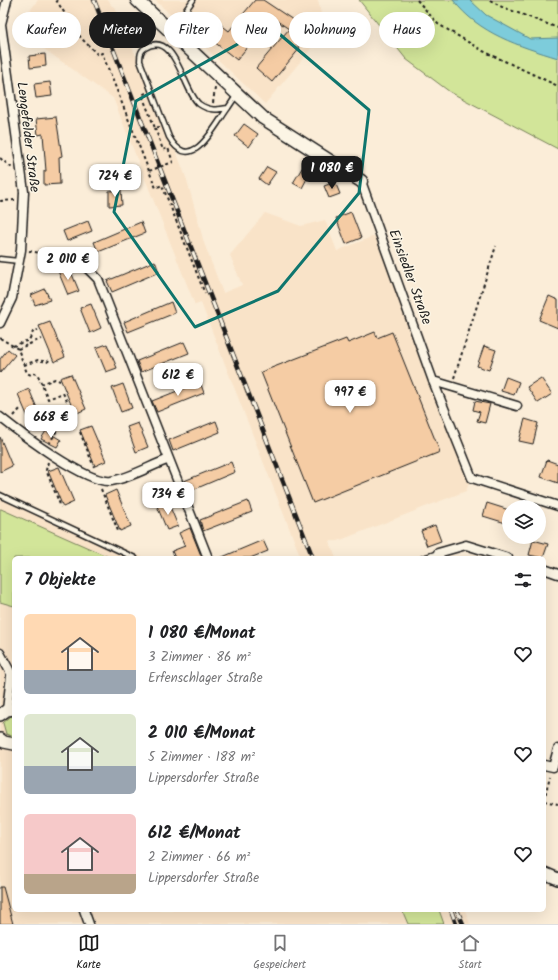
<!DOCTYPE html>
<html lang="de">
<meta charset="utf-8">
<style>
body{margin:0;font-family:Kalam,sans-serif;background:#f6f6f6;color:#202124;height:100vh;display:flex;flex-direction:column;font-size:15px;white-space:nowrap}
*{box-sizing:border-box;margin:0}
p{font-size:13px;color:#757577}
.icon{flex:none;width:22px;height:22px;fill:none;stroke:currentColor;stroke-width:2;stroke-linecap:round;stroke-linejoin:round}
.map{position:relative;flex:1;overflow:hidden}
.side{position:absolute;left:12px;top:556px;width:534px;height:356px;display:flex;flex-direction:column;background:#fff;border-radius:6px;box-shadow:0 4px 16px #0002}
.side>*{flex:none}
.top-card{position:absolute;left:12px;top:12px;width:534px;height:36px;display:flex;gap:8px}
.fabs{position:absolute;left:502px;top:500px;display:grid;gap:8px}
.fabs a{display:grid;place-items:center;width:44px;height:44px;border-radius:50%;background:#fff;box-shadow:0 4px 16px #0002;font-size:20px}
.price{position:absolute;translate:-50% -34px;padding:0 9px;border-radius:8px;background:#fff;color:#222;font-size:13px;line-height:26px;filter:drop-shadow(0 1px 2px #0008)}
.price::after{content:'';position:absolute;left:50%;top:24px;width:12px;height:9px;margin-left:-6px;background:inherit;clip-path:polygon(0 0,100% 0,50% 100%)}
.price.active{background:#1c1c1c;color:#fff}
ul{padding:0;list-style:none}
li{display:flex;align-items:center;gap:12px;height:100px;padding:0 12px}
li span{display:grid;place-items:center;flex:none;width:112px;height:80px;border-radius:6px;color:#555}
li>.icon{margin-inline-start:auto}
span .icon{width:48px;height:48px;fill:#fffc;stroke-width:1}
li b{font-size:17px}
h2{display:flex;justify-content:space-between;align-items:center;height:48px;padding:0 12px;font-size:17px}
.pill{padding:0 14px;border-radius:18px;background:#fff;box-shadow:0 4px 16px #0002;font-size:14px;line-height:36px}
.pill.active{background:#1c1c1c;color:#fff}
.dock{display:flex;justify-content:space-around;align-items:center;height:56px;border-top:1px solid #e0e0e0;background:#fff;font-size:11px;color:#757577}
.dock a{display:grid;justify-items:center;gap:2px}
.dock .active{color:#1c1c1c}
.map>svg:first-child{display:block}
.built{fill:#f9e3c8}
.green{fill:#d2e599;stroke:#77805a}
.water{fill:#7dccdb;stroke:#56868f}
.building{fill:#f5cca4;stroke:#1c1c1c}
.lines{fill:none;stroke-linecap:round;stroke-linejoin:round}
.service-casing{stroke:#1c1c1c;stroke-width:7}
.minor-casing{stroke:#1c1c1c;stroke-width:11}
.tertiary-casing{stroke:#1c1c1c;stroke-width:14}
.secondary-casing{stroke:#1c1c1c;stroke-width:15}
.path{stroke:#1c1c1c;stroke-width:2;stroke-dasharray:3 3;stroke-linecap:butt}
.service{stroke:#fcf5e5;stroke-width:4}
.minor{stroke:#fcf5e5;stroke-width:8}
.tertiary{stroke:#fcf5e5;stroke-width:11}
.secondary{stroke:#fcf5e5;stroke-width:12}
.rail-casing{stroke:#1c1c1c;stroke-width:4.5}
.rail{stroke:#fcf5e5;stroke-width:3;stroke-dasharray:9;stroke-linecap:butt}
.marked{fill:none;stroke:#0f766e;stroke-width:3;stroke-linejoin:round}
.labels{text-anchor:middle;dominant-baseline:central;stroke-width:3;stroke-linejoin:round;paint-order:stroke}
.street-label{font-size:14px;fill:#1c1c1c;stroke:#fcf5e5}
</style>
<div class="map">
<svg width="558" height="924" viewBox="0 0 558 924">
<rect width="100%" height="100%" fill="#fbedd8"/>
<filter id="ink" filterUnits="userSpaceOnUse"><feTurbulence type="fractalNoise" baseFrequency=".025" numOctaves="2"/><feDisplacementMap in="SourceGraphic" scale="8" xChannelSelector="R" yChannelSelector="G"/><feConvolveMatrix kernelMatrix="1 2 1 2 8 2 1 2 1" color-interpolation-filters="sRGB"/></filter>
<g filter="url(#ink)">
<!-- built -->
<path class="built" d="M38,0h71l2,5 4,3 51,117 21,55 17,63 19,50 19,-8 -12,-30 35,-42 36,13 24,-6 12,31 42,-17 92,244 -5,13 -128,50h-9l7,17h-35l-100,-255 -6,2 -82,-207 -97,-69z
M155,0h163l3,14 -11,36 -45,54z
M0,491l145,67h-131v352h388l6,14h-408z
M439,910h26l5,14h-26z"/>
<!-- green -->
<path class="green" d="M359,0h199v149l-108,-57 -44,-33z
M0,509h1l110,49h-97v48l-14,-4z
M11,716l3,1v20l-8,-3 -3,-11z
M402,910h37l5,14h-36z"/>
<!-- water -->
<path class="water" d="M453,0h17l16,15 44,24 28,-1v20c-39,-12 -79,-24 -105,-58z"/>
<!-- building -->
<path class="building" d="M255,0h8l45,30 -12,15 4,3 -28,34 -16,-14 33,-39 -18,-12 -34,43 -43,-34 11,-14 24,19z
M45,54l1,12 -16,2 -1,-12z
M50,82l2,14 -16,2 -2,-14z
M56,117l6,39 -3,1 1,27 -16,1v-14h2l-3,-37 -5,1 -2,-16z
M244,124l14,10 -9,13 -14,-11z
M267,167l9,5 -9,13 -8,-6z
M302,168l8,5 -8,15 -9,-5z
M335,182l5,12 -11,4 -5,-12z
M121,190l1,15 -13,1v-15z
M351,212l10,26 -15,6 -10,-26z
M88,221l4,10 -25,10 -4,-10z
M141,222l4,11 -47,19 -4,-10z
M155,261l4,11 -47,20 -5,-11z
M69,267l10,24 -11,4 -10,-24z
M45,289l5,11 -15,5 -4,-10z
M549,296l9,4v28l-19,-8z
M171,302l4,11 -47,19 -4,-10z
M91,304l10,24 -11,5 -10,-25z
M50,322l15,35 -11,5 -15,-36z
M375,332l2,6 15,-6 48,120 -127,51 -52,-131 85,-33 2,4z
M184,342l5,11 -48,19 -4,-11z
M107,344l10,24 -11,4 -10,-24z
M484,346l12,4 -7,20 -12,-4z
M8,349l7,6 -15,18v-14z
M71,374l15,35 -11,5 -15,-36z
M506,377l13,5 -5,13 -13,-4z
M541,378l11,16 -14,9 -11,-16z
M200,382l4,11 -47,19 -5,-11z
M123,384l9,24 -11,4 -9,-24z
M29,389l15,36 -11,4 -15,-35z
M475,401l15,3 -5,19 -8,-2 3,-9 -7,-2z
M525,419l13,4 -5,21 -14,-3z
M216,421l4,11 -47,19 -4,-11z
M138,423l10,24 -12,5 -9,-25z
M91,426l15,35 -11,5 -15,-36z
M46,431l15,9 -4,7 -16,-8z
M0,437l12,29 -12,6z
M547,460l11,4v19l-17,-6z
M231,462l4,10 -47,20 -4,-11z
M59,467l15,35 -11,5 -15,-36z
M116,490l15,36 -11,5 -15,-36z
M159,492l3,10 -9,3 -3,-10z
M248,501l4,11 -49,19 -3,-11z
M168,502l10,24 -11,4 -10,-24z
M487,503l22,7v14l-26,-8z
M435,525l6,16 -14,5 -6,-15z
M190,528l12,30h-27l-3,-7 13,-5 -6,-13z
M263,540l5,11 -18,7h-30z
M533,540l15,4 -5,14 -14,-3z
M0,887h3l10,37h-13z"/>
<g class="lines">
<!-- service casing -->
<g class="service-casing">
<path id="service" d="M171,31l22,-31
M228,108c-14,19 -37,68 -59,29l-29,-76c0,-5 0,-10 5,-13 31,-19 38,43 54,56 10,7 18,6 29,4l8,-12
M0,259l19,2
M0,495l135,63
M423,558l15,-5"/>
</g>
<!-- minor casing -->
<g class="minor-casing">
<path id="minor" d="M361,181l72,200 39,97 86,28
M87,268l11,11 110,279
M0,323l12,-25 9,-48 3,-58 -23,-168 6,-24
M433,381l84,25
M0,417c20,16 87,67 111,64 20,-3 39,-15 58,-22
M440,558l-2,-5 28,-8 42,13
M544,569l14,5
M0,653l14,26
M7,710l4,-34
M544,765l9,2 5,-18
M84,910l5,14"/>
</g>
<!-- tertiary casing -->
<g class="tertiary-casing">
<path id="tertiary" d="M0,715l7,-5 7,-1
M0,739l4,3 10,2
M544,873l14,6"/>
</g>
<!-- secondary casing -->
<g class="secondary-casing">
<path id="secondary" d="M137,0l126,118 98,63"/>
</g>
<!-- path -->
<path class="path" d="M56,0l25,38 17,17 4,-2 47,118
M417,0l21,24 45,27 75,35
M490,0l12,7 56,21
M146,93l-4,2 13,33 4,-1
M213,103l2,-15
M155,128l8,22 5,-2 5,14 -24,9 7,17 6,-3 43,109
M0,158l12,10
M0,201l16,-1
M29,251l38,7 12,6
M0,338l18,11 9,24 4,2 6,-2 11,26 15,-6 4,8
M13,346l16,-6 4,-8 5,-2
M18,349l23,-10
M24,365l14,-5 9,2 4,-3
M454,378l42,-132
M41,384l14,-5 5,2
M14,416l7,-8
M80,432l14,35
M49,444l7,-12 3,-10 16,-4 -3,-7
M48,462l-2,8 15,37
M101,489l17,42
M544,800l6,-24
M544,801l14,3"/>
<!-- service -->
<use href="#service" class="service"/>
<!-- minor -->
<use href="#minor" class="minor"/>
<!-- tertiary -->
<use href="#tertiary" class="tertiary"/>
<!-- secondary -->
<use href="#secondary" class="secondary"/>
<!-- rail casing -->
<g class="rail-casing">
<path id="rail" d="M94,0l219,558
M451,910l5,14
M457,910l6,14"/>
</g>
<!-- rail -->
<use href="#rail" class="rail"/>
</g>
</g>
<!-- marked area -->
<path class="marked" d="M270,26l99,84 -10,83 -81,98 -83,36 -81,-115 22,-111z"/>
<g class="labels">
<!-- street labels -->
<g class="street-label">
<text transform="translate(28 137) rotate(83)">Lengefelder Straße</text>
<text transform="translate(410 277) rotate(70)">Einsiedler Straße</text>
</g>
</g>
</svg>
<div class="fabs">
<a><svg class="icon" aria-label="layers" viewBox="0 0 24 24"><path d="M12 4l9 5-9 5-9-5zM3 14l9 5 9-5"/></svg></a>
</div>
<b class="price active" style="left:332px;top:190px">1 080 €</b>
<b class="price" style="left:115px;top:198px">724 €</b>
<b class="price" style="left:68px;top:281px">2 010 €</b>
<b class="price" style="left:178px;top:397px">612 €</b>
<b class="price" style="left:350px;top:414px">997 €</b>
<b class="price" style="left:51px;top:439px">668 €</b>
<b class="price" style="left:168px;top:516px">734 €</b>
<div class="top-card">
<a class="pill">Kaufen</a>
<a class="pill active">Mieten</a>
<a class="pill">Filter</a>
<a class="pill">Neu</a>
<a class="pill">Wohnung</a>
<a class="pill">Haus</a>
</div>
<section class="side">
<h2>7 Objekte<svg class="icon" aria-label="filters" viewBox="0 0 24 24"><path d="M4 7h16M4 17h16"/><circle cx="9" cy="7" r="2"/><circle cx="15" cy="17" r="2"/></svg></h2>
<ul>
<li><span style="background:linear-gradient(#ffd9b3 70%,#9aa5b1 0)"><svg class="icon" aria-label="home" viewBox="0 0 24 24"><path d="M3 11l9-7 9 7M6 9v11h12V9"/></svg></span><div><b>1 080 €/Monat</b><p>3 Zimmer · 86 m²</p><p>Erfenschlager Straße</p></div><svg class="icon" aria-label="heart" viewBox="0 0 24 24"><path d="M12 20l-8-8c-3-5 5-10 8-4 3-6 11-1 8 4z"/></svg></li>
<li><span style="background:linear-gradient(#dfe7d0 65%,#9aa5b1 0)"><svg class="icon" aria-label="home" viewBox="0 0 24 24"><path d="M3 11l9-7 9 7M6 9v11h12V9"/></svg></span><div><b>2 010 €/Monat</b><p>5 Zimmer · 188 m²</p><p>Lippersdorfer Straße</p></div><svg class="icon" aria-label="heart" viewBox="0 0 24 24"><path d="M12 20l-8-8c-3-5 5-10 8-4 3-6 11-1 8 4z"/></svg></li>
<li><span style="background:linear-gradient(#f6c9c9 75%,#b9a48a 0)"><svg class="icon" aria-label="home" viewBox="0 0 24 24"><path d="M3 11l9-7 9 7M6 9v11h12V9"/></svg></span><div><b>612 €/Monat</b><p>2 Zimmer · 66 m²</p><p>Lippersdorfer Straße</p></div><svg class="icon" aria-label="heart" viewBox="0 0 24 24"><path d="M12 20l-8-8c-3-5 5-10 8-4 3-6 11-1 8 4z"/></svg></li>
</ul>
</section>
</div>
<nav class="dock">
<a class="active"><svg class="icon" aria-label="map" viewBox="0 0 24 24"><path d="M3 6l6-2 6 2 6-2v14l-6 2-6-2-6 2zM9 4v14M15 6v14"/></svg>Karte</a>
<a><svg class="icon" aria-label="saved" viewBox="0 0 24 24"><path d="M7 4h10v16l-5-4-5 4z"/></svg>Gespeichert</a>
<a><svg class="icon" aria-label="home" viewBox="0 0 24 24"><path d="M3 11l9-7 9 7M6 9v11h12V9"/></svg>Start</a>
</nav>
